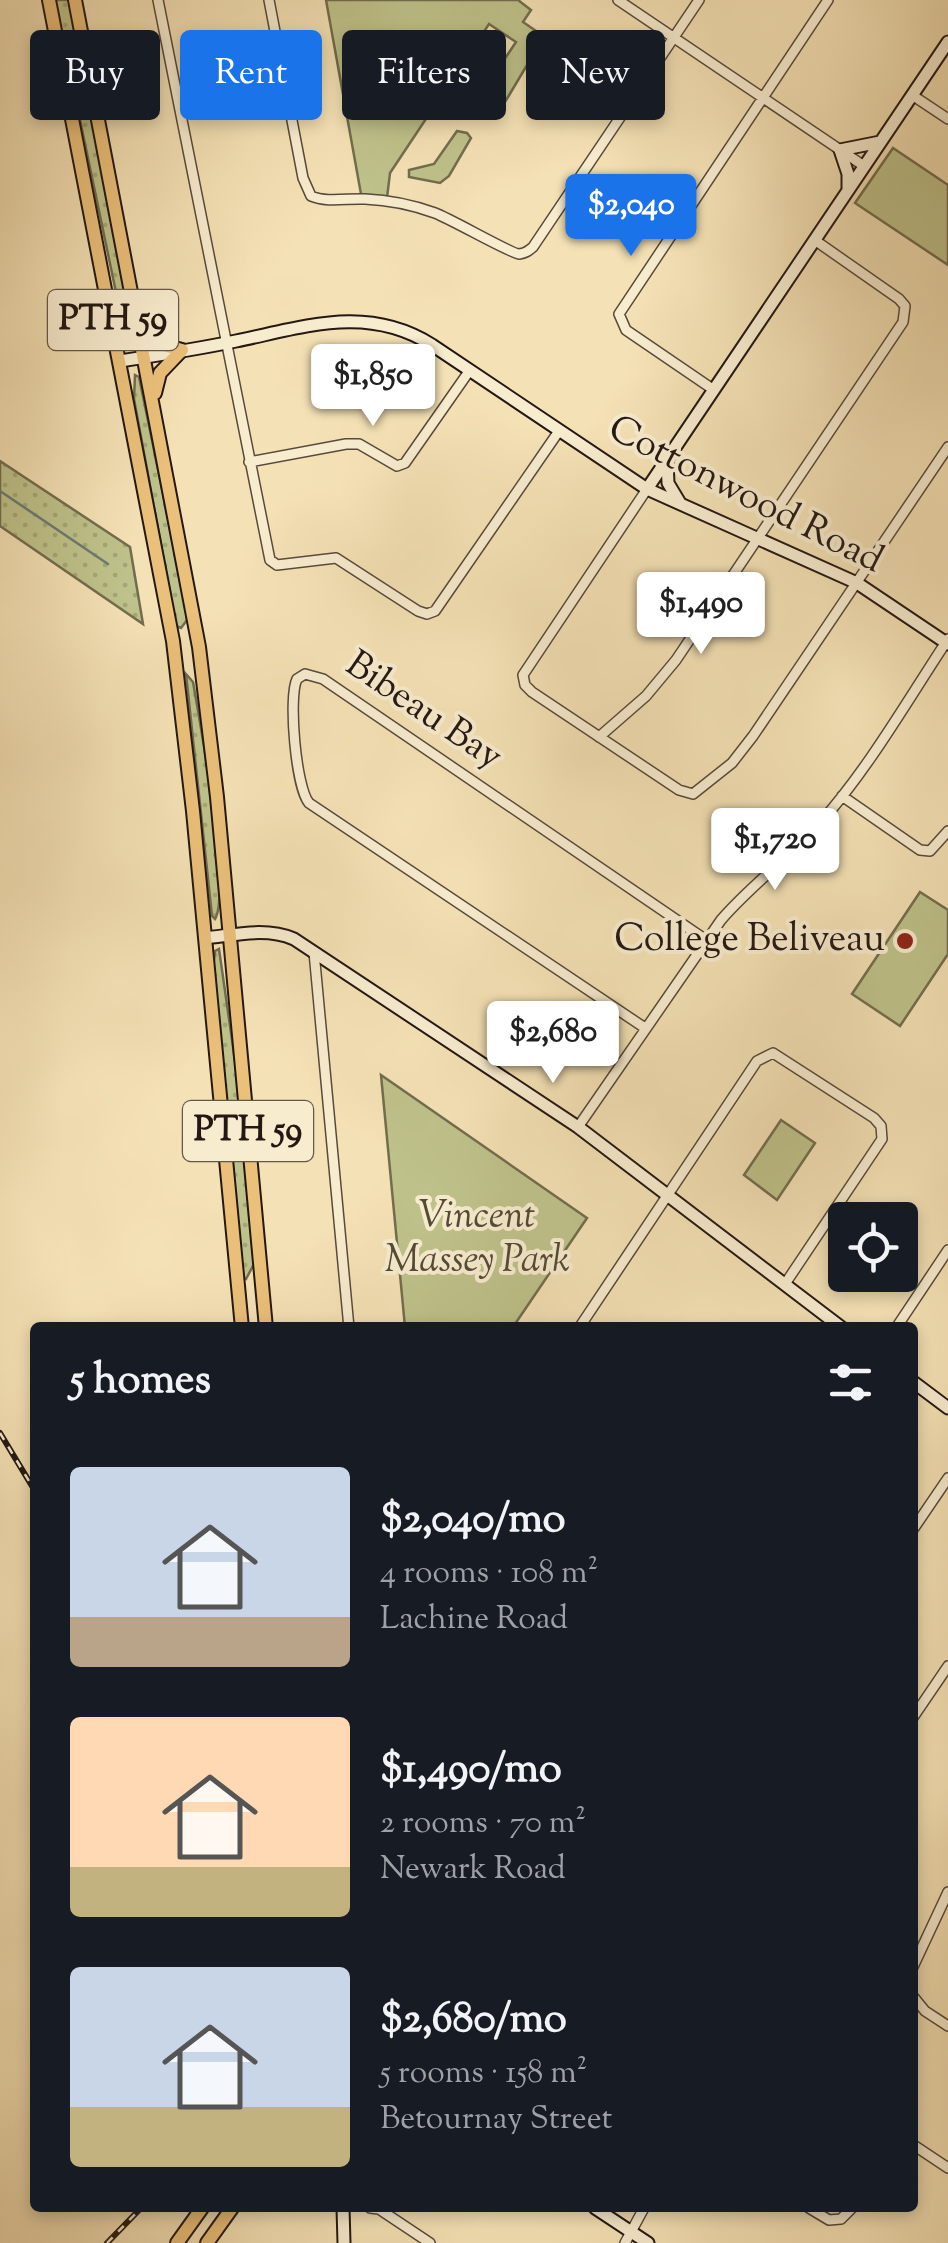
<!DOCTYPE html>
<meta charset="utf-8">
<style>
body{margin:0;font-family:"Sorts Mill Goudy",serif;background:#242831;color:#f1f3f6;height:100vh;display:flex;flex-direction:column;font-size:38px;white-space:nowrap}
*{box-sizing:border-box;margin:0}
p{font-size:32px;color:#9ea1a6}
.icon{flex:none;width:55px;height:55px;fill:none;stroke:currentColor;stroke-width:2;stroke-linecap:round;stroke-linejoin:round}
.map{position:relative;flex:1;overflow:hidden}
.sheet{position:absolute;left:30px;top:1322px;width:888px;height:890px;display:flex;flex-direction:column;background:#171b24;border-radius:10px;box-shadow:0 5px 15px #0003}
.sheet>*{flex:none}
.banner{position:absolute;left:30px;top:30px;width:890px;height:90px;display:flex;gap:20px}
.tools{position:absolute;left:828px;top:1202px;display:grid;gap:20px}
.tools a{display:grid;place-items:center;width:90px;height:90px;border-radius:10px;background:#171b24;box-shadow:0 5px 15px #0003;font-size:50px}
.price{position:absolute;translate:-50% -85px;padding:0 22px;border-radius:10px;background:#fff;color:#222;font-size:32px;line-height:65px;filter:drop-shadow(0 2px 5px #0008)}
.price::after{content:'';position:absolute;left:50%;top:60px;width:30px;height:22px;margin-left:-15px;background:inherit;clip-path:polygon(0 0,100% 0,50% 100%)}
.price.on{background:#1a73e8;color:#fff}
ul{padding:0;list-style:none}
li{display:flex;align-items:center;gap:30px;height:250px;padding:0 40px}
li span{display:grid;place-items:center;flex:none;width:280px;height:200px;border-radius:10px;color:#555}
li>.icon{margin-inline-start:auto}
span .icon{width:120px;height:120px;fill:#fffc;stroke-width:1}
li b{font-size:42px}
h2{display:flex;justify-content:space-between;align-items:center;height:120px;padding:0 40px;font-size:42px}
.pill{padding:0 35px;border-radius:10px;background:#171b24;box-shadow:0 5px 15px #0003;font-size:35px;line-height:90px}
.pill.on{background:#1a73e8;color:#fff}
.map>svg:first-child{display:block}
.grass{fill:url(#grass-dots);stroke:#726d4e;stroke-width:2.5}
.green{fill:#bfc28b;stroke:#726d4e;stroke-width:2.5}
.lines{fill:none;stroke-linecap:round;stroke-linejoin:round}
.stream{stroke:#6d7a73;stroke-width:2.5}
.street-casing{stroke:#584a3b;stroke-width:12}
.secondary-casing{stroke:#241812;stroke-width:15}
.primary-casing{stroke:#241812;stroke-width:16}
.street{stroke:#f8eccf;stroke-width:9}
.secondary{stroke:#f8eccf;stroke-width:11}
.primary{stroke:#eac07a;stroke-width:12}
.rail-casing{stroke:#241812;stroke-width:6}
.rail{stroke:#f8eccf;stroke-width:2.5;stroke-dasharray:8;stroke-linecap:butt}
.poi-dot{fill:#8f2418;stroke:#f8eccf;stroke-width:4}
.labels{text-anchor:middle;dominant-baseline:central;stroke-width:8;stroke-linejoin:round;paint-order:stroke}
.shield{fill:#f8eccf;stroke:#64584b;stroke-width:2.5}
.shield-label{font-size:35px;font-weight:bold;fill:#241812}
.street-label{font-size:38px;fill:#241812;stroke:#f8eccf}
.poi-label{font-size:38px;fill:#241812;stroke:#f8eccf;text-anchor:end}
.park-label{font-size:38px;font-style:italic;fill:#524b36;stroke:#f8eccf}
</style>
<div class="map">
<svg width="948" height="2243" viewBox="0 0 948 2243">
<defs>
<pattern id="grass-dots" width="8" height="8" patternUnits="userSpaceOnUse" patternTransform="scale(2.5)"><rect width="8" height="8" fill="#bfc28b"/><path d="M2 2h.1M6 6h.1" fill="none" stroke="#a4a677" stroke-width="1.8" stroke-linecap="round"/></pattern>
</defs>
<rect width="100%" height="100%" fill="#f4e1b5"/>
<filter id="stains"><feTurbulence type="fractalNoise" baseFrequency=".002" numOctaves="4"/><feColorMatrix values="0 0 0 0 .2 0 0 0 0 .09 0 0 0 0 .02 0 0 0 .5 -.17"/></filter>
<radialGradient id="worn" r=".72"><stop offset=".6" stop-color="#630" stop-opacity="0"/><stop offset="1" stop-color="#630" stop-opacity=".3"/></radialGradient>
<!-- grass -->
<path class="grass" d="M55,0h14l65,332 -4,15 -3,-2z
M135,375l4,2 48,234v9l-6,8 -5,-2 -42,-227z
M0,461l130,86 13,77 -143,-98z
M186,674l7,8c7,40 38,210 22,237l-3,-3z
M219,949l18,126 17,189 -8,15 -3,-2 -30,-308 2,-18z"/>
<!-- green -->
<path class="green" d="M326,0h192l13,10 -8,12 42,29 -10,18 -22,-14 -31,52 -20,-14 34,-51 -27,-18 -99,149 -3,25 -26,-4z
M457,131l10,2 4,5 -22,38 -9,7 -31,-6v-7l25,-6z
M893,148l55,37v80l-93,-62z
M920,892l28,18v44l-48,72 -48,-32z
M381,1075l206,143 -74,109h-108z
M781,1120l34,23 -38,57 -33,-25z"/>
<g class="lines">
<!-- stream -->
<path class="stream" d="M0,491l108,73"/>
<!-- street casing -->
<g class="street-casing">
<path id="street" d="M158,0l112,560 7,5 59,-7 82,53 9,3 8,-3 124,-180
M269,0l34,178 8,18c16,7 37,2 54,3 24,1 48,6 70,14 16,6 77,41 84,41 7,-1 9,-3 14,-7l166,-247
M618,0l246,166
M912,95l36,24
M714,390l-88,-60 -7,-16 209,-314
M249,462l97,-18h13l38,22 8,-3 65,-93
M647,489l-124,186 2,10 7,7 147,98 14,4 39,-31 21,-27 195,-289
M599,737l47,-41 30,-36 227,-338 2,-16 -6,-7 -83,-58
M842,796l78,54 10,1 18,-20
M314,952l35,376
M645,1028l-336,-225c-13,-15 -21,-106 -12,-124l8,-5 18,5 383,261
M578,1127l143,-207c30,-35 68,-62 99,-97 49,-55 87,-122 128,-184
M579,1328l178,-267 16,-8 101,65 7,8 1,13 -97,145
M896,1328l52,-78
M912,1531l36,-53
M912,1719l36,-53
M912,1969l36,-77
M912,1995l13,16 23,15
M912,2144l36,24
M370,2208l9,1 51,34
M809,2208l20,12 12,-1 11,-11
M625,2243l19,-35"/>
</g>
<!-- secondary casing -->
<g class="secondary-casing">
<path id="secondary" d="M848,188v-14l-8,-24 40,-8
M120,361c39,-6 78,-12 116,-20 69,-14 131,-37 196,4l215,144 210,94 91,61
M667,461l1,22 12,20
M647,489l301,-447
M205,938c30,-3 61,-11 89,1l284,188 264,201
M912,1381l36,27
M343,2208l1,35
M595,2208l53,35"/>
</g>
<!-- primary casing -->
<g class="primary-casing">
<path id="primary" d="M49,0l124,641 20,170 49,517
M75,0l124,647 18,150 49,531
M139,328l17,15 26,7
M155,393l5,-20 22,-23
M177,2243l25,-35
M207,2243l25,-35"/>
</g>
<!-- street -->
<use href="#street" class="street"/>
<!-- secondary -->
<use href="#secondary" class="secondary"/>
<!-- primary -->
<use href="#primary" class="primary"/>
<!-- rail casing -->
<g class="rail-casing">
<path id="rail" d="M0,1433l35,58
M107,2243l34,-35"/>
</g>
<!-- rail -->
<use href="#rail" class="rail"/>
</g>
<!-- markers -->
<circle class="poi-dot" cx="905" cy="941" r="10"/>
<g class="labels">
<!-- shield labels -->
<g class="shield">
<rect x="48" y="290" width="130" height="60" rx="8"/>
<rect x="183" y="1101" width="130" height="60" rx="8"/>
</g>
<g class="shield-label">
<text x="113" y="320">PTH 59</text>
<text x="248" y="1131">PTH 59</text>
</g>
<!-- street labels -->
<g class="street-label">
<text transform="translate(745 496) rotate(27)">Cottonwood Road</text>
<text transform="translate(423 712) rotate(34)">Bibeau Bay</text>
</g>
<!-- poi labels -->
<g class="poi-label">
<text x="885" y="941">College Beliveau</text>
</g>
<!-- park labels -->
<g class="park-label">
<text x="477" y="1218">Vincent<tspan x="477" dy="44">Massey Park</tspan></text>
</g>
</g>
<rect width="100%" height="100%" filter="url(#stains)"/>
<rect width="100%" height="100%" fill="url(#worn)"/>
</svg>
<div class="tools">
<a><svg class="icon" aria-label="locate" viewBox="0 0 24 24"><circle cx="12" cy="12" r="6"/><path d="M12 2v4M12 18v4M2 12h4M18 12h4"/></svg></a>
</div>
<b class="price on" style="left:631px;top:259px">$2,040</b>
<b class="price" style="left:373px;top:429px">$1,850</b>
<b class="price" style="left:701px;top:657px">$1,490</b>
<b class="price" style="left:775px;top:893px">$1,720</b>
<b class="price" style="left:553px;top:1086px">$2,680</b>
<div class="banner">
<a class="pill">Buy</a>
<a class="pill on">Rent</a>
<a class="pill">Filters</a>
<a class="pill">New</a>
</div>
<section class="sheet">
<h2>5 homes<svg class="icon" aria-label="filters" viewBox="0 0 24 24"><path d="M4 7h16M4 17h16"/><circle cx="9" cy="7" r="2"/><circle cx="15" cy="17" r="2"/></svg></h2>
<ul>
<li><span style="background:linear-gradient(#c9d6e8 75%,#b9a48a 0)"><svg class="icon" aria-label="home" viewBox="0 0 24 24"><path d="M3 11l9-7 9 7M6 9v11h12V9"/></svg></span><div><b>$2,040/mo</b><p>4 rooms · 108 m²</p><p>Lachine Road</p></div></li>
<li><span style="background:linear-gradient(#ffd9b3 75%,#c2b280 0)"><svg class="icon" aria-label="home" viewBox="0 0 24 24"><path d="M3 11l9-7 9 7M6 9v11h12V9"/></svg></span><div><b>$1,490/mo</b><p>2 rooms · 70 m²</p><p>Newark Road</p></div></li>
<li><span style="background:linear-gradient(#c9d6e8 70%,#c2b280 0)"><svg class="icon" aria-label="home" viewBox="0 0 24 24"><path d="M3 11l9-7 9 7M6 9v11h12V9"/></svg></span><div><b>$2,680/mo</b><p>5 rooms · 158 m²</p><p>Betournay Street</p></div></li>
</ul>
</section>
</div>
